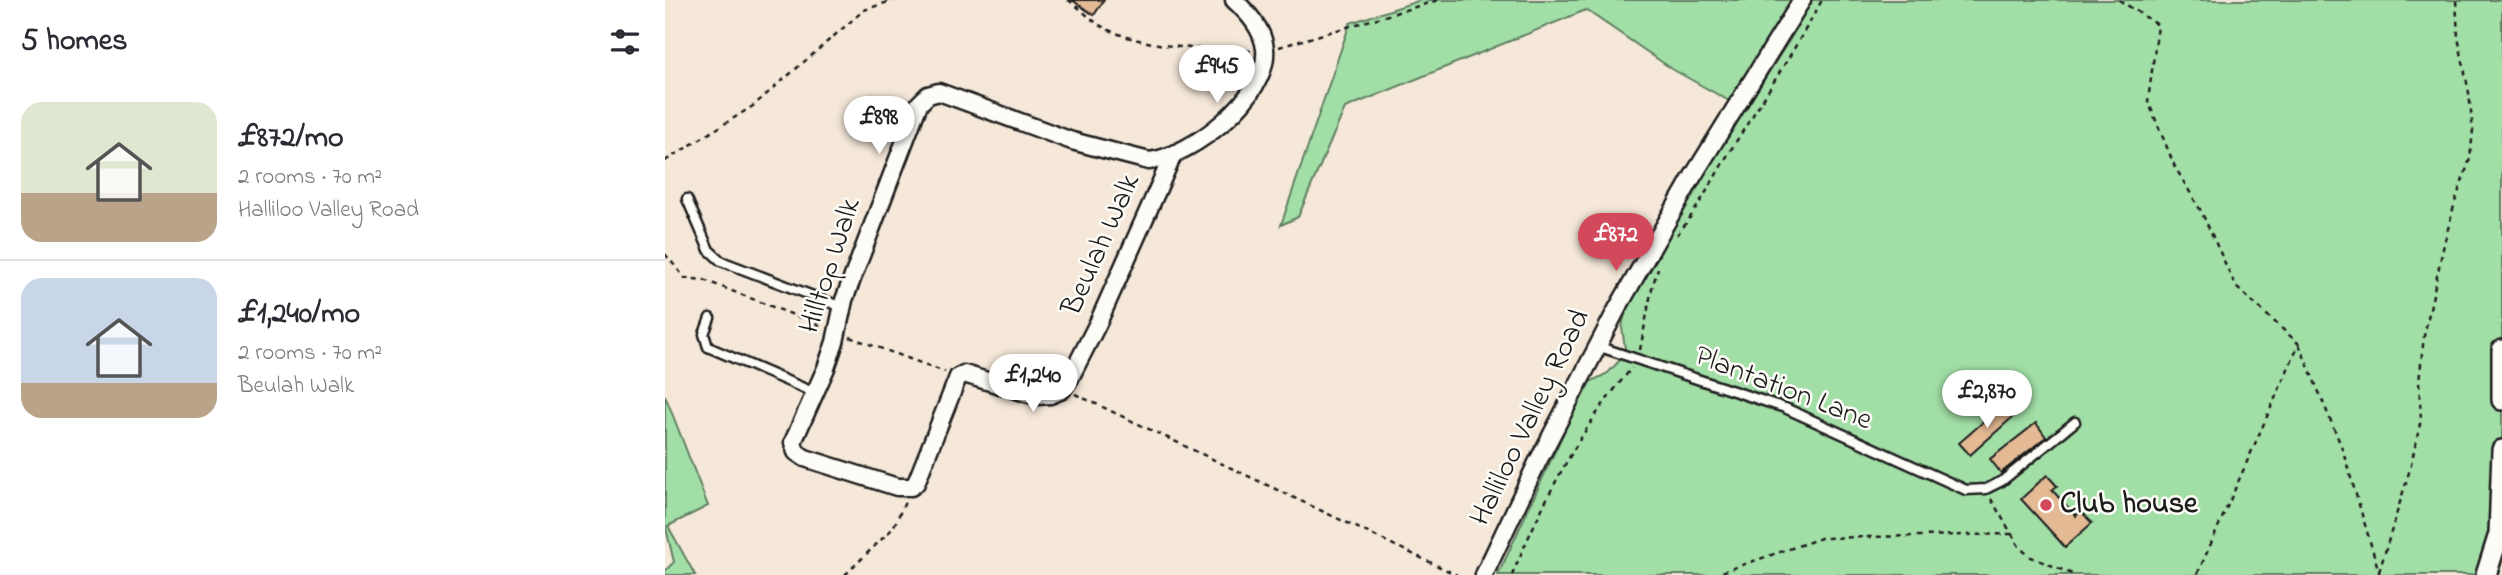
<!DOCTYPE html>
<meta charset="utf-8">
<style>
body{margin:0;font-family:"Indie Flower",sans-serif;background:#f7f7f7;color:#2b2b33;height:100vh;display:flex;flex-direction:column;font-size:26px;white-space:nowrap}
*{box-sizing:border-box;margin:0}
p{font-size:23px;color:#7c7c81}
.icon{flex:none;width:38px;height:38px;fill:none;stroke:currentColor;stroke-width:2;stroke-linecap:round;stroke-linejoin:round}
.map{position:relative;flex:1;overflow:hidden}
.drawer{display:flex;flex-direction:column;background:#fff;width:665px}
.drawer>*{flex:none}
.price{position:absolute;translate:-50% -60px;padding:0 16px;border-radius:24px;background:#fff;color:#222;font-size:23px;line-height:46px;filter:drop-shadow(0 2px 4px #0008)}
.price::after{content:'';position:absolute;left:50%;top:42px;width:21px;height:16px;margin-left:-10px;background:inherit;clip-path:polygon(0 0,100% 0,50% 100%)}
.price.on{background:#d1495b;color:#fff}
ul{padding:0;list-style:none}
li{display:flex;align-items:center;gap:21px;height:175px;padding:0 21px}
li+li{border-top:2px solid #e1e1e2}
li span{display:grid;place-items:center;flex:none;width:196px;height:140px;border-radius:21px;color:#555}
li>.icon{margin-inline-start:auto}
span .icon{width:84px;height:84px;fill:#fffc;stroke-width:1}
li b{font-size:30px}
h2{display:flex;justify-content:space-between;align-items:center;height:84px;padding:0 21px;font-size:30px}
main{display:flex;flex:1;min-height:0}
.map>svg:first-child{display:block}
.green{fill:#a2dfa7;stroke:#5f7e62;stroke-width:2}
.building{fill:#e3ba94;stroke:#1c1c1c;stroke-width:2}
.lines{fill:none;stroke-linecap:round;stroke-linejoin:round}
.service-casing{stroke:#1c1c1c;stroke-width:13}
.minor-casing{stroke:#1c1c1c;stroke-width:21}
.tertiary-casing{stroke:#1c1c1c;stroke-width:24}
.path{stroke:#1c1c1c;stroke-width:2.5;stroke-dasharray:5 5;stroke-linecap:butt}
.service{stroke:#fdfcf7;stroke-width:8}
.minor{stroke:#fdfcf7;stroke-width:16}
.tertiary{stroke:#fdfcf7;stroke-width:19}
.poi-dot{fill:#d1495b;stroke:#fdfcf7;stroke-width:2.5}
.labels{text-anchor:middle;dominant-baseline:central;stroke-width:5;stroke-linejoin:round;paint-order:stroke}
.street-label{font-size:30px;fill:#1c1c1c;stroke:#fdfcf7}
.poi-label{font-size:30px;font-weight:bold;fill:#1c1c1c;stroke:#fdfcf7;text-anchor:start}
</style>
<main>
<section class="drawer">
<h2>5 homes<svg class="icon" aria-label="filters" viewBox="0 0 24 24"><path d="M4 7h16M4 17h16"/><circle cx="9" cy="7" r="2"/><circle cx="15" cy="17" r="2"/></svg></h2>
<ul>
<li><span style="background:linear-gradient(#dfe7d0 65%,#b9a48a 0)"><svg class="icon" aria-label="home" viewBox="0 0 24 24"><path d="M3 11l9-7 9 7M6 9v11h12V9"/></svg></span><div><b>£872/mo</b><p>2 rooms · 70 m²</p><p>Halliloo Valley Road</p></div></li>
<li><span style="background:linear-gradient(#c9d6e8 75%,#b9a48a 0)"><svg class="icon" aria-label="home" viewBox="0 0 24 24"><path d="M3 11l9-7 9 7M6 9v11h12V9"/></svg></span><div><b>£1,240/mo</b><p>2 rooms · 70 m²</p><p>Beulah Walk</p></div></li>
</ul>
</section>
<div class="map">
<svg width="1837" height="575" viewBox="0 0 1837 575">
<rect width="100%" height="100%" fill="#f5e8d9"/>
<filter id="ink" filterUnits="userSpaceOnUse"><feTurbulence type="fractalNoise" baseFrequency=".0143" numOctaves="2"/><feDisplacementMap in="SourceGraphic" scale="14" xChannelSelector="R" yChannelSelector="G"/><feConvolveMatrix kernelMatrix="1 2 1 2 8 2 1 2 1" color-interpolation-filters="sRGB"/></filter>
<g filter="url(#ink)">
<!-- green -->
<path class="green" d="M756,0h372l-62,102 -59,-33 -86,-59 -241,98 -47,109 -17,8 69,-202z
M1146,0h691v561l-4,14h-1000l88,-191 22,-11 12,-13 5,-11 -3,-22 3,-14 25,-48 46,-80 98,-152z
M0,395l43,111 -40,20 27,49h-30v-4l9,-9 -9,-38z"/>
<!-- building -->
<path class="building" d="M407,0h32l-10,15z
M207,95l13,5 -9,22 -12,-5z
M1339,404l10,12 -44,39 -11,-12z
M1371,423l10,14 -45,36 -11,-14z
M1382,475l10,11 -5,4 24,26 5,-5 11,12 -27,24 -44,-48z"/>
<g class="lines">
<!-- service casing -->
<g class="service-casing">
<path id="service" d="M22,199l22,51 12,11 121,46
M45,318l-6,16 4,13 107,46
M932,346l188,62 181,82 20,-1 16,-8 73,-59"/>
</g>
<!-- minor casing -->
<g class="minor-casing">
<path id="minor" d="M508,155l-75,168 -28,55 -8,12 -12,5 -14,1 -72,-22 -6,3 -42,106 -5,4h-14l-92,-29 -9,-6 -3,-10 33,-74 9,-26 9,-42 75,-196 9,-9 11,-3 133,49 77,20c42,-4 121,-66 116,-112 -2,-20 -17,-36 -31,-49
M819,575l53,-112 80,-154 76,-133 109,-176"/>
</g>
<!-- tertiary casing -->
<g class="tertiary-casing">
<path id="tertiary" d="M1837,350v50
M1821,575l13,-41 3,-84"/>
</g>
<!-- path -->
<path class="path" d="M403,0c11,7 20,17 30,24 37,24 111,26 154,27
M1454,0l39,25 -10,76 27,66 26,44 35,76 63,57 -102,231
M614,47l160,-47
M0,161l88,-55 111,-96 30,-10
M1012,235c22,-27 37,-58 55,-87 31,-49 62,-97 90,-148
M0,254l20,24 19,2 120,47
M185,337l95,35
M1634,344l43,104 38,127
M975,350l12,-62 6,-20
M410,394l382,181
M1326,499l29,49 11,9 44,18
M1714,572l31,-103 11,-49 -2,-38 5,-46 20,-92 11,-42 15,-43 3,-29 -4,-37 -11,-56 -2,-37
M180,575l48,-47 13,-28
M847,575c31,-73 67,-146 120,-207
M1048,575l108,-37 191,-4"/>
<!-- service -->
<use href="#service" class="service"/>
<!-- minor -->
<use href="#minor" class="minor"/>
<!-- tertiary -->
<use href="#tertiary" class="tertiary"/>
</g>
</g>
<!-- markers -->
<circle class="poi-dot" cx="1381" cy="505" r="7"/>
<g class="labels">
<!-- street labels -->
<g class="street-label">
<text transform="translate(437 245) rotate(-66)">Beulah Walk</text>
<text transform="translate(166 266) rotate(-72)">Hilltop Walk</text>
<text transform="translate(1118 389) rotate(21)">Plantation Lane</text>
<text transform="translate(866 418) rotate(-64)">Halliloo Valley Road</text>
</g>
<!-- poi labels -->
<g class="poi-label">
<text x="1395" y="505">Club house</text>
</g>
</g>
</svg>
<b class="price" style="left:552px;top:105px">£945</b>
<b class="price" style="left:214px;top:156px">£898</b>
<b class="price on" style="left:951px;top:273px">£872</b>
<b class="price" style="left:368px;top:414px">£1,240</b>
<b class="price" style="left:1322px;top:430px">£2,870</b>
</div>
</main>
